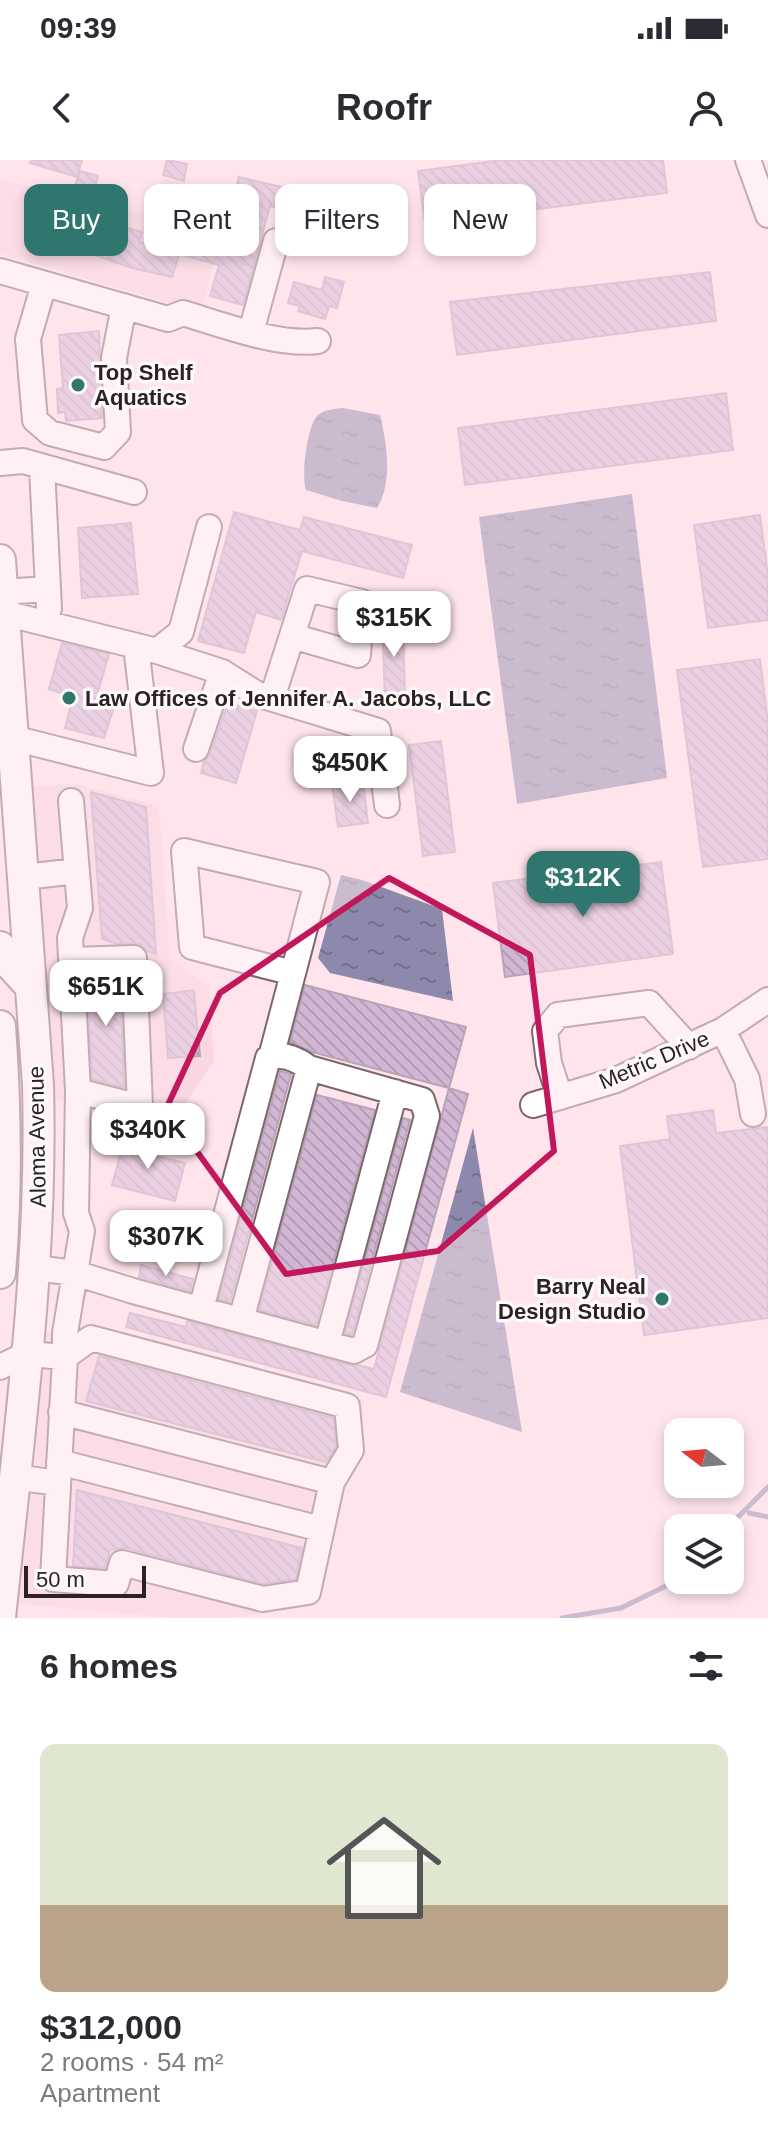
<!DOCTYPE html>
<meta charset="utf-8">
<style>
body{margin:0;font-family:Arial,sans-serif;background:#f2f2f3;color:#2b2b33;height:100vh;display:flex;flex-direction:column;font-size:30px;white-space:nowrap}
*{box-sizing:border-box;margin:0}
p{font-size:26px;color:#7c7c81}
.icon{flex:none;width:44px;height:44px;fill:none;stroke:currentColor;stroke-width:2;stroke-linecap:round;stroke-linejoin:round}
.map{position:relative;height:1458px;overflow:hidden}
.side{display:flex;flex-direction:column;background:#fff;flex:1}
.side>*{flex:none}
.top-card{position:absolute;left:24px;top:24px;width:720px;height:72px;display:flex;gap:16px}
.needle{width:52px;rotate:286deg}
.tools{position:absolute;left:664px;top:1258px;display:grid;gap:16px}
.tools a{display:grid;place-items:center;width:80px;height:80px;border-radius:16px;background:#fff;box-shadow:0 4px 12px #0003;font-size:40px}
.scale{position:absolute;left:24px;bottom:20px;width:122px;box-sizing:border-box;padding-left:8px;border:4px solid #2c2225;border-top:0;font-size:22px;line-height:28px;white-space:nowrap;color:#2c2225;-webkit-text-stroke:6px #fdf8f9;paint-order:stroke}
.price{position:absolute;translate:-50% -68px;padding:0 18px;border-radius:16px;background:#fff;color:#222;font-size:26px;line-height:52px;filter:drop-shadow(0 2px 4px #0008)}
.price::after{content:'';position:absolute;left:50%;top:48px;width:24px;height:18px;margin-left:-12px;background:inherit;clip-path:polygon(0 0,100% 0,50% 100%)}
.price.active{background:#2e766e;color:#fff}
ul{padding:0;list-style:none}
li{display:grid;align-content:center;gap:16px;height:424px;padding:0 40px}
li span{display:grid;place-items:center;height:248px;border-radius:16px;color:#555}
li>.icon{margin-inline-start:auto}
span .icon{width:144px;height:144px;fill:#fffc;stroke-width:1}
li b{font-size:34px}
h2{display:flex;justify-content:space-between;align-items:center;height:96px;padding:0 40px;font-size:34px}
.chip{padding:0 28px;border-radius:16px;background:#fff;box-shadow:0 4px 12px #0003;font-size:28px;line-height:72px}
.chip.active{background:#2e766e;color:#fff}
.status{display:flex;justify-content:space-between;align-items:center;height:56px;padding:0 40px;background:#fff;direction:ltr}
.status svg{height:22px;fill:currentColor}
header{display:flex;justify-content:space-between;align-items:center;height:104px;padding:0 40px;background:#fff;font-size:36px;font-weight:600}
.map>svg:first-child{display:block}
.built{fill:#f9d6e1}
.water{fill:url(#water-ripples)}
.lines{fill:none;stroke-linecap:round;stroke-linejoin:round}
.stream{stroke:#8c89ac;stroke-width:5}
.building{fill:url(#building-back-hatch);stroke:#b5a5b7;stroke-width:2}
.minor-casing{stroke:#7d666e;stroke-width:28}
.major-casing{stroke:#7d666e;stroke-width:34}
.minor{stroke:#fff;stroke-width:24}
.major{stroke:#fff;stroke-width:30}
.marked{fill:none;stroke:#c2185b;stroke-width:6;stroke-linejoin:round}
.poi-dot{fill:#2e766e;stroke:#fdf8f9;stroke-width:3}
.labels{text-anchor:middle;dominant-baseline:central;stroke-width:7;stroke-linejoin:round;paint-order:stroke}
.poi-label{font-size:22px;font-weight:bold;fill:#2c2225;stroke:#fdf8f9;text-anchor:start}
.street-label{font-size:22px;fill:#2c2225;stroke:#fdf8f9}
</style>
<div class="status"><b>09:39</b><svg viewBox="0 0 49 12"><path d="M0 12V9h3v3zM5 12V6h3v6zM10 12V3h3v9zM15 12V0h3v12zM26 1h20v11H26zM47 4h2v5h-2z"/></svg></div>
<header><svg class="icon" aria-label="back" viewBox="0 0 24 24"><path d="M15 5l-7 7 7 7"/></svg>Roofr<svg class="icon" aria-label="person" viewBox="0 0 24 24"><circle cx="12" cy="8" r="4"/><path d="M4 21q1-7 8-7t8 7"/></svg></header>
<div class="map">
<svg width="768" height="1458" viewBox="0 0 768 1458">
<defs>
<pattern id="water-ripples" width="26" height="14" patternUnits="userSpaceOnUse" patternTransform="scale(2)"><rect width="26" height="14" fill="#8c89ac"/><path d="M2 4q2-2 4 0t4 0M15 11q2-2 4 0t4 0" fill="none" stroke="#73708c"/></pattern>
<pattern id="building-back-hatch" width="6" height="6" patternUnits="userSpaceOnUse" patternTransform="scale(2)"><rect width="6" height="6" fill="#d2b7d5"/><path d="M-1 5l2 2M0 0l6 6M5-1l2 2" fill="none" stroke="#b49db7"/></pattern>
</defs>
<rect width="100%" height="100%" fill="#ffe4ec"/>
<!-- built -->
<path class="built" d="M162,18l69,16 -30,118 -201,-58v-75l152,37z
M76,624l83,22 11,152 39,28 5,75 -45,66 -122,-30 -22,-311z
M80,1170l285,70 -48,204 -82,14h-64l-161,-15 8,-62 11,-46 17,-162z"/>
<!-- water -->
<path class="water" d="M343,248l37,7c7,29 13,67 -3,93l-35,-7 -36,-11c-5,-13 1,-66 12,-75 7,-6 17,-6 25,-7z
M632,334l35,284 -150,26 -38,-287z
M341,715l21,5 80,29 11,92 -123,-28 -12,-15z
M473,968l49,304 -122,-40z"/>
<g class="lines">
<!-- stream -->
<path class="stream" d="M749,1353l19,4
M727,1368l41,-41
M562,1458l59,-10 53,-26 4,-5"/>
</g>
<!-- building -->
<path class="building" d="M31,0h51l-5,17 -47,-14z
M167,0l20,4 -3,17 -21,-6z
M501,0h162l4,33 -242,30 -7,-52z
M80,11l18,5 -12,40 56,16 -3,10 32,4 6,-20 21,5 -4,11 26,7 19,-72 72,17 -6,20 -35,-8 -27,99 -33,-9 9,-31 -40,-11 -7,23 -40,-9 -52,-18h-26l1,-14 -24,-1v-37l39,2z
M710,112l6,49 -259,34 -7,-53z
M325,117l19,5 -7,26 -8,-2 -4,13 -27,-8 2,-5 -12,-3 6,-21 28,8z
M99,171l3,87 -36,3 -1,-9 -7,1 -1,-24 6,-1 -4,-53z
M726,233l7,57 -268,35 -7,-57z
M234,352l66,18 4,-13 108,28 -9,33 -101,-27 -21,69 -25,-8 -12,41 -46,-12z
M760,355l8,61v44l-60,8 -14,-103z
M131,363l7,71 -56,4 -4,-70z
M382,458h21l2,82 -20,1z
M62,483l47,11 -13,45 19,5 -11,34 -39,-10 8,-31 -24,-8z
M760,499l8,63v137l-65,8 -26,-197z
M228,543l29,8 -21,72 -35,-10 3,-12 6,-7z
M441,581l14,111 -32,4 -14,-111z
M363,621l5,42 -30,4 -6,-42z
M91,632l55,15 10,147 -9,-3 -7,-7h-23l-15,-5z
M661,702l12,92 -168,23 -12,-94z
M120,813l4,114h-2l-30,-8 -5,-104z
M305,825l161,42 -17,61 -137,-36 -22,-10z
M194,830l6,66 -32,2 -5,-64z
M280,911l11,3 -61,228 -11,-3z
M449,928l19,6 -82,303 -260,-70 4,-14 56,14 1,-6 163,44h8l16,4z
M317,935l58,15 -59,215 -57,-15z
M713,950l3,23 52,-6v191l-124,17 -24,-189 50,-7 -3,-23z
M403,958l7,2 -58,215 -7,-2z
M125,977l34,10 -2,9 28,7 -10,38 -63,-16z
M141,1105l52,14 -3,12 -51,-14z
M99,1196l234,62 3,29 -10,15 -240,-61z
M77,1330l225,58 -6,31 -32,5 -139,-36 -15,2 -5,18 -32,-2z"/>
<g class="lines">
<!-- minor casing -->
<g class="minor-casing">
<path id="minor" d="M748,0l20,55
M0,111l168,48 15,-6c40,12 95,33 135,28
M44,124l-16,55 7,81 15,13 54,14 14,-15 -4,-74 10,-52
M251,172l25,-91
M0,303l23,-2 111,31
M42,307l7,142
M2,432l46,-3
M4,453l153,38 24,-19 28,-105
M157,491l65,21 -26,77
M222,512l35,22 121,37 9,74
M272,538l35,-109 55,13 -4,53 -66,-19
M13,578l138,35 -15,-127
M24,717l53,-6
M72,800l62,-2 6,149 -62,-16
M723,870l24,49 6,35
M271,897c15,-58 31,-116 46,-175l-133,-31 8,96 101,26
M560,937l-11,-34 -4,-32 13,-16 91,-12 40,44
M533,945l83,-25 107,-50 45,-30
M35,1108l40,5 58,18 221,60 11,-6 62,-229 -5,-16 -113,-32c-12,-9 -26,-16 -41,-10l-67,251
M241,1160l68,-252
M327,1183l68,-251
M0,1207l27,-13 38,3 26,-19 256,68 4,44 -19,32 -24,110 -45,7 -141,-36 -6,21 -63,-5 12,-222v-24l17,-102 -6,-18 2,-122 -8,-153 10,-30 -9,-107
M61,1252l271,70
M59,1302l262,67
M14,1317l44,6"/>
</g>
<!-- major casing -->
<g class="major-casing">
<path id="major" d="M0,400l38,525c5,178 -20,356 -38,533
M0,787l10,17 21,23
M0,866c6,83 7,165 0,247"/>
</g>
<!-- minor -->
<use href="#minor" class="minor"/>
<!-- major -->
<use href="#major" class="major"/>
</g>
<!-- marked area -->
<path d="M0 0H768V1458H0ZM389,718l141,77 24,196 -116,100 -152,23 -120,-165 54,-116z" fill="#ffe4ec" fill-opacity=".55" fill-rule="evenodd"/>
<path class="marked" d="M389,718l141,77 24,196 -116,100 -152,23 -120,-165 54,-116z"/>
<!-- markers -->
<g class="poi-dot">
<circle cx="78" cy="225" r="8"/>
<circle cx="69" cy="538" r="8"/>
<circle cx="662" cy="1139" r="8"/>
</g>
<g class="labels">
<!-- poi labels -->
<g class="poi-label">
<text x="94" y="212">Top Shelf<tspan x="94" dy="25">Aquatics</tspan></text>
<text x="85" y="538">Law Offices of Jennifer A. Jacobs, LLC</text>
<text x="646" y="1126" text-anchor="end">Barry Neal<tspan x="646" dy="25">Design Studio</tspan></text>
</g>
<!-- street labels -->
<g class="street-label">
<text transform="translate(654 900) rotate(-23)">Metric Drive</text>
<text transform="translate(37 977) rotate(-91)">Aloma Avenue</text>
</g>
</g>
</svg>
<div class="tools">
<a><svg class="needle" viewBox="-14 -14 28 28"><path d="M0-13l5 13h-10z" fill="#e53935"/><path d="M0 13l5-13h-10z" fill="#7c7c81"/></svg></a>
<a><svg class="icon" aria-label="layers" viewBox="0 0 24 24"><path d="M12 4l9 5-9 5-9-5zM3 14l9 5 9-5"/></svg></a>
</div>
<div class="scale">50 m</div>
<b class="price" style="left:394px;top:499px">$315K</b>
<b class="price" style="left:350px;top:644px">$450K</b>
<b class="price active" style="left:583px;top:759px">$312K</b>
<b class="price" style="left:106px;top:868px">$651K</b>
<b class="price" style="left:148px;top:1011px">$340K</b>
<b class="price" style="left:166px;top:1118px">$307K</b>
<div class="top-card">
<a class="chip active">Buy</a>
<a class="chip">Rent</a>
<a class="chip">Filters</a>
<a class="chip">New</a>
</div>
</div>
<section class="side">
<h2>6 homes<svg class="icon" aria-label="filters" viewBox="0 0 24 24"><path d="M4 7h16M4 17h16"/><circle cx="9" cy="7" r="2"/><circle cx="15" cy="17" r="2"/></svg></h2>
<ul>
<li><span style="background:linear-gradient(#dfe7d0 65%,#b9a48a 0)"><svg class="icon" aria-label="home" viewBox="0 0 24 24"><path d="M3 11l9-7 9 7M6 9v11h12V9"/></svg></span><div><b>$312,000</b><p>2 rooms · 54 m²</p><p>Apartment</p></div></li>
</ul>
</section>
